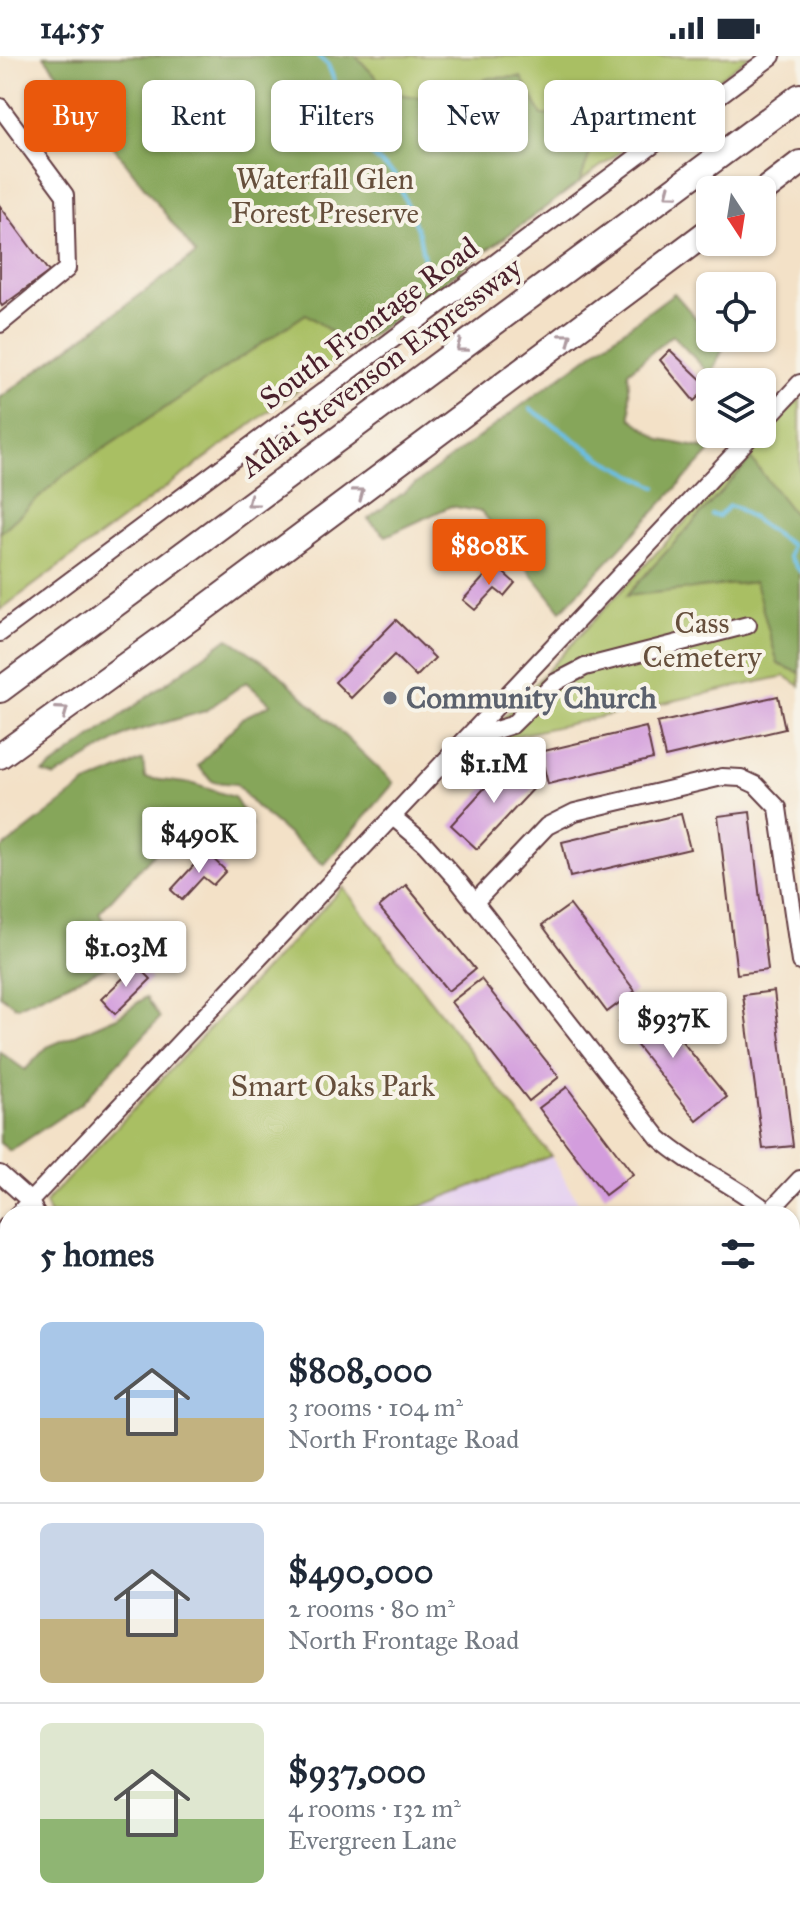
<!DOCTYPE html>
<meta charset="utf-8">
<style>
body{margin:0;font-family:"IM FELL Great Primer",serif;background:#f6f6f7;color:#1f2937;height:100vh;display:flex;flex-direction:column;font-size:30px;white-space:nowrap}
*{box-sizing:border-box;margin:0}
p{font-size:26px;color:#747a83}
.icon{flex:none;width:44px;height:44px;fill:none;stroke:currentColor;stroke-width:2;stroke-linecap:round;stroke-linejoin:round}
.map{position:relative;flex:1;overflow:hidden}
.sheet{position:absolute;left:0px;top:1150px;width:800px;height:714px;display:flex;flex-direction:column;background:#fff;border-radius:24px 24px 0 0;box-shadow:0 2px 6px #0004}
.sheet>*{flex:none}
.guide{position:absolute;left:24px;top:24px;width:752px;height:72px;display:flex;gap:16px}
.needle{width:52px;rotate:168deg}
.tools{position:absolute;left:696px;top:120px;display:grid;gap:16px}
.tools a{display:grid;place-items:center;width:80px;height:80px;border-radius:12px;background:#fff;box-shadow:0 2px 6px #0004;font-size:40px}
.price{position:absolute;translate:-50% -68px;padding:0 18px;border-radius:8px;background:#fff;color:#222;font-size:26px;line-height:52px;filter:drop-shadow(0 2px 4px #0008)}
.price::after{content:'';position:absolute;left:50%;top:48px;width:24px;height:18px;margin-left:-12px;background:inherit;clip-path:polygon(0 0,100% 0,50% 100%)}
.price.current{background:#ea580c;color:#fff}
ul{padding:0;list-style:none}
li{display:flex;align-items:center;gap:24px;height:200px;padding:0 40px}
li+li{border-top:2px solid #e0e1e3}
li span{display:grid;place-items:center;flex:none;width:224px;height:160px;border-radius:12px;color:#555}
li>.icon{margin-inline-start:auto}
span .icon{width:96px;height:96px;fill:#fffc;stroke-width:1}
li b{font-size:34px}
h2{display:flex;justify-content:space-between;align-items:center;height:96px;padding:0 40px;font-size:34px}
.chip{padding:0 28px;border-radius:12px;background:#fff;box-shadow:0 2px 6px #0004;font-size:28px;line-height:72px}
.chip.current{background:#ea580c;color:#fff}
.status{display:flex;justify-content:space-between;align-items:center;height:56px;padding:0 40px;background:#fff;direction:ltr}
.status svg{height:22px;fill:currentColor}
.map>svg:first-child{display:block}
.built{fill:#e6d3f0}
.green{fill:#a9bf64;stroke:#7a6f48;stroke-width:2}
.forest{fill:#86a65a;stroke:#686242;stroke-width:2}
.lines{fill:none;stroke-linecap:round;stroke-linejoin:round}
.stream{stroke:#69bfe6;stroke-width:4}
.building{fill:#d39ddd}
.minor-casing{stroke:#633c42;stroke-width:20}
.highway-casing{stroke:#633c42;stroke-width:28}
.minor{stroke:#fff;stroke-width:16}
.highway{stroke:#fff;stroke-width:24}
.oneway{stroke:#ae9aa0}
.worship-dot{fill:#6b7280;stroke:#f7f3e8;stroke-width:3}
.labels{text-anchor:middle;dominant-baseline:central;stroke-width:8;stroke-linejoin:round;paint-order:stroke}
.park-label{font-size:30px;fill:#664f3c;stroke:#f7f3e8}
.street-label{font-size:30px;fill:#4a1f2b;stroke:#f7f3e8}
.worship-label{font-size:30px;font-weight:bold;fill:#5b616d;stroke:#f7f3e8;text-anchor:start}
</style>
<div class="status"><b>14:55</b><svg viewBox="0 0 49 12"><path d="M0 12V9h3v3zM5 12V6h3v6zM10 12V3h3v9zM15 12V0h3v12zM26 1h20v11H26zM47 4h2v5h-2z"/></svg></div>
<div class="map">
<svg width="800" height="1863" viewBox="0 0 800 1863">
<rect width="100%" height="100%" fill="#f7f3e8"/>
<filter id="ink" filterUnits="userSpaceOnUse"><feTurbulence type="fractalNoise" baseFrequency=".0125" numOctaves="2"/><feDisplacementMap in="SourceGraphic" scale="16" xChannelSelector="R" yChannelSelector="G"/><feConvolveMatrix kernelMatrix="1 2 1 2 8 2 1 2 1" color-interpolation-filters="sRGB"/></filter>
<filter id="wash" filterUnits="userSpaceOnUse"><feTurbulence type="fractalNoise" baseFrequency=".006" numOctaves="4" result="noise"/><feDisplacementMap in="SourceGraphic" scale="32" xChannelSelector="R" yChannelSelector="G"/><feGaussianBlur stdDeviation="1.8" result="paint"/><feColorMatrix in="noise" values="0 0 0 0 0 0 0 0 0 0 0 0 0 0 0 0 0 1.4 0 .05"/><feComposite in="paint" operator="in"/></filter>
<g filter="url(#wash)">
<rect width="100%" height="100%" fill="#f3e1c7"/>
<!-- built -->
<path class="built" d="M551,1100l34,58h-185z
M792,1241h8v157l-8,-2z"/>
<!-- green -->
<path class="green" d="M44,0h706l-750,554v-212l196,-144z
M800,342v288l-15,-10 -306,68z
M343,831l208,269 -151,58h-351l-4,-11z"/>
<!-- forest -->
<path class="forest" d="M44,0h312l35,37 41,6 57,-21 32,-1 21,38 27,1 24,8 -2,26 -11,32 -226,166 -48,-34 -243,162 -63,57v-135l196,-144z
M674,237l49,56 -12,26 -39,-40 -44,37 3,46 30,22 51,10 -151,161 -79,-99 -31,-6 -65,30 -18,-17z
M751,403l49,63v151l-22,-9 -23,-82 -129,14z
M228,582l44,29 122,116 -70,82 -69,-59 -19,-22 -23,-2 -15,-16 44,-48 29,-14 -25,-22 -41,29 -76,22 -74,44 -12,-4z
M143,704l2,18 48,6 41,13 17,28 -93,24 -59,64 25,45 -107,49 -17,-12v-145l86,-66z
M146,941l14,21 -80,86 -70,47 -10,-8v-91l25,18 22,-23 70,-30z"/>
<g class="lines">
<!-- stream -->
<path class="stream" d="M318,0l10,9 33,81 34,29 24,59 9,47
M531,353l70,49 55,29
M712,459l7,1 10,-10 8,2 54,37 -2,12 11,14
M0,1855l1,-5 7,-3"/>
</g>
<g id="blocks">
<!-- building -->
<path class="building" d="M0,150l49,66 -47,34 -2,-3z
M670,294l39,37 -15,14 -34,-41z
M495,509l20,18 -11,13 -9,-7 -20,21 -12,-10z
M396,564l39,38 -19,19 -22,-22 -43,43 -16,-16z
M778,640l7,33 -120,28 -8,-34z
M646,671l7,32 -105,25 -8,-32z
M510,704l27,25 -60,64 -26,-24z
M750,756l18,158 -31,4 -19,-158z
M681,758l9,35 -120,28 -8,-35z
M206,796l20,19 -13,14 -10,-8 -21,23 -11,-10z
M406,829l69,84 -27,22 -69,-84z
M570,849l65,86 -28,21 -65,-87z
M137,909l14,14 -36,35 -14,-15z
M481,923l78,98 -30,24 -78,-99z
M774,935l19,155 -30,3 -20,-154z
M648,943l79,98 -30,24 -78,-98z
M567,1031l66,87 -28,21 -66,-87z
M8,1489v58l-8,-16v-38z
M8,1556v35l-8,3v-34z
M103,1856h47l3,7h-47z
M213,1856h45l2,7h-64z
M673,1856h41l-6,7h-41z"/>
</g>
</g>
<g filter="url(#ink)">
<use href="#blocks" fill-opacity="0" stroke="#633c42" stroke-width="2"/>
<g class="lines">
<!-- minor casing -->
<g class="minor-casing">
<path id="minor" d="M0,51l65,88 2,74 -67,55
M762,368l38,-41
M0,577l772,-577
M467,683l45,-14 44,-43 29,-15 163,-42
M393,761l32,27 34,38 200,256c34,30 77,47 112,76
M474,847l73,-77 28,-14 147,-35 19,1 15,7 22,23 22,154
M0,1118l30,27 6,13
M18,1158l735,-780
M762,1158l7,-2 31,-33
M0,1178l8,-9
M792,1183l8,14
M792,1407l8,1
M0,1636l8,-4
M792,1704l8,-56
M308,1856l3,7
M754,1863l3,-7"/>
</g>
<!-- highway casing -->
<g class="highway-casing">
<path id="highway" d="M762,136l38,-29
M0,634l800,-594
M0,700l206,-149 504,-377"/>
</g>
<!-- minor -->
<use href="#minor" class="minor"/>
<!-- highway -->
<use href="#highway" class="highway"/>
</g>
<!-- one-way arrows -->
<defs><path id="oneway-chevron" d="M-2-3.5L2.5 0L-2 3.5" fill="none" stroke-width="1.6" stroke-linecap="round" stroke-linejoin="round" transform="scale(2)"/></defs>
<g class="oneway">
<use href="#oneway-chevron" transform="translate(670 137) rotate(143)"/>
<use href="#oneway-chevron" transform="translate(567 282) rotate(-37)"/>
<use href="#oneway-chevron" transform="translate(461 291) rotate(143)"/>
<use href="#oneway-chevron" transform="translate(359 437) rotate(-37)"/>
<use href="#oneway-chevron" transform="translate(252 446) rotate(143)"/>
<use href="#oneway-chevron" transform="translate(63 655) rotate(-36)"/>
</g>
</g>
<!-- markers -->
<circle class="worship-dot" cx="390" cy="642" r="8"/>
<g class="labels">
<!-- park labels -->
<g class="park-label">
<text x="325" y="123">Waterfall Glen<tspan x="325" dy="34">Forest Preserve</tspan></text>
<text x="702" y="567">Cass<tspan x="702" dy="34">Cemetery</tspan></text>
<text x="333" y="1030">Smart Oaks Park</text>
</g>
<!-- street labels -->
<g class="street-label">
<text transform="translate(369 267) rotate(-37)">South Frontage Road</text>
<text transform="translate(381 311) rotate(-37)">Adlai Stevenson Expressway</text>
</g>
<!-- worship labels -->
<g class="worship-label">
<text x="406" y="642">Community Church</text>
</g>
</g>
</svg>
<div class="tools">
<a><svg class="needle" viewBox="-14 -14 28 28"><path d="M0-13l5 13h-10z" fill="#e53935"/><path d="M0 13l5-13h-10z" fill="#747a83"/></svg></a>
<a><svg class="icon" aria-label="locate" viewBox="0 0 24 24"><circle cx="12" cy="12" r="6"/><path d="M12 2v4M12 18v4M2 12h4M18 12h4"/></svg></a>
<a><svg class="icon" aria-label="layers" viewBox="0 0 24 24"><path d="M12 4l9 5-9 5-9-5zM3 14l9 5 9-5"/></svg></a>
</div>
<b class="price current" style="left:489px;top:531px">$808K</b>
<b class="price" style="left:494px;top:749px">$1.1M</b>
<b class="price" style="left:199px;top:819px">$490K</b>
<b class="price" style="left:126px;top:933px">$1.03M</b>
<b class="price" style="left:673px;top:1004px">$937K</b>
<div class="guide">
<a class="chip current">Buy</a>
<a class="chip">Rent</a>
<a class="chip">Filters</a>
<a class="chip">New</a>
<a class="chip">Apartment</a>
</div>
<section class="sheet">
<h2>5 homes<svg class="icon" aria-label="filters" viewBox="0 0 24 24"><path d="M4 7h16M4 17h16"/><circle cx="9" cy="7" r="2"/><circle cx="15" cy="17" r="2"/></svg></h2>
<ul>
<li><span style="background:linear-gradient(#a9c7e8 60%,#c2b280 0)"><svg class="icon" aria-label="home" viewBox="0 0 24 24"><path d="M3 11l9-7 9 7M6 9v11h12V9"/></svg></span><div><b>$808,000</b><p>3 rooms · 104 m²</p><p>North Frontage Road</p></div></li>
<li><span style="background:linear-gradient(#c9d6e8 60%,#c2b280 0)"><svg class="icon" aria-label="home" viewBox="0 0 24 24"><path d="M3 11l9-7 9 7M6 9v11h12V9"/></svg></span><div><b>$490,000</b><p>2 rooms · 80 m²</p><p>North Frontage Road</p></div></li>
<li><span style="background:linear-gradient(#dfe7d0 60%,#8fb573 0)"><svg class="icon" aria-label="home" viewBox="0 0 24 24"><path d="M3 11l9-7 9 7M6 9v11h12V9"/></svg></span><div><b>$937,000</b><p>4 rooms · 132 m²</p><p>Evergreen Lane</p></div></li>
</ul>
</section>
</div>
